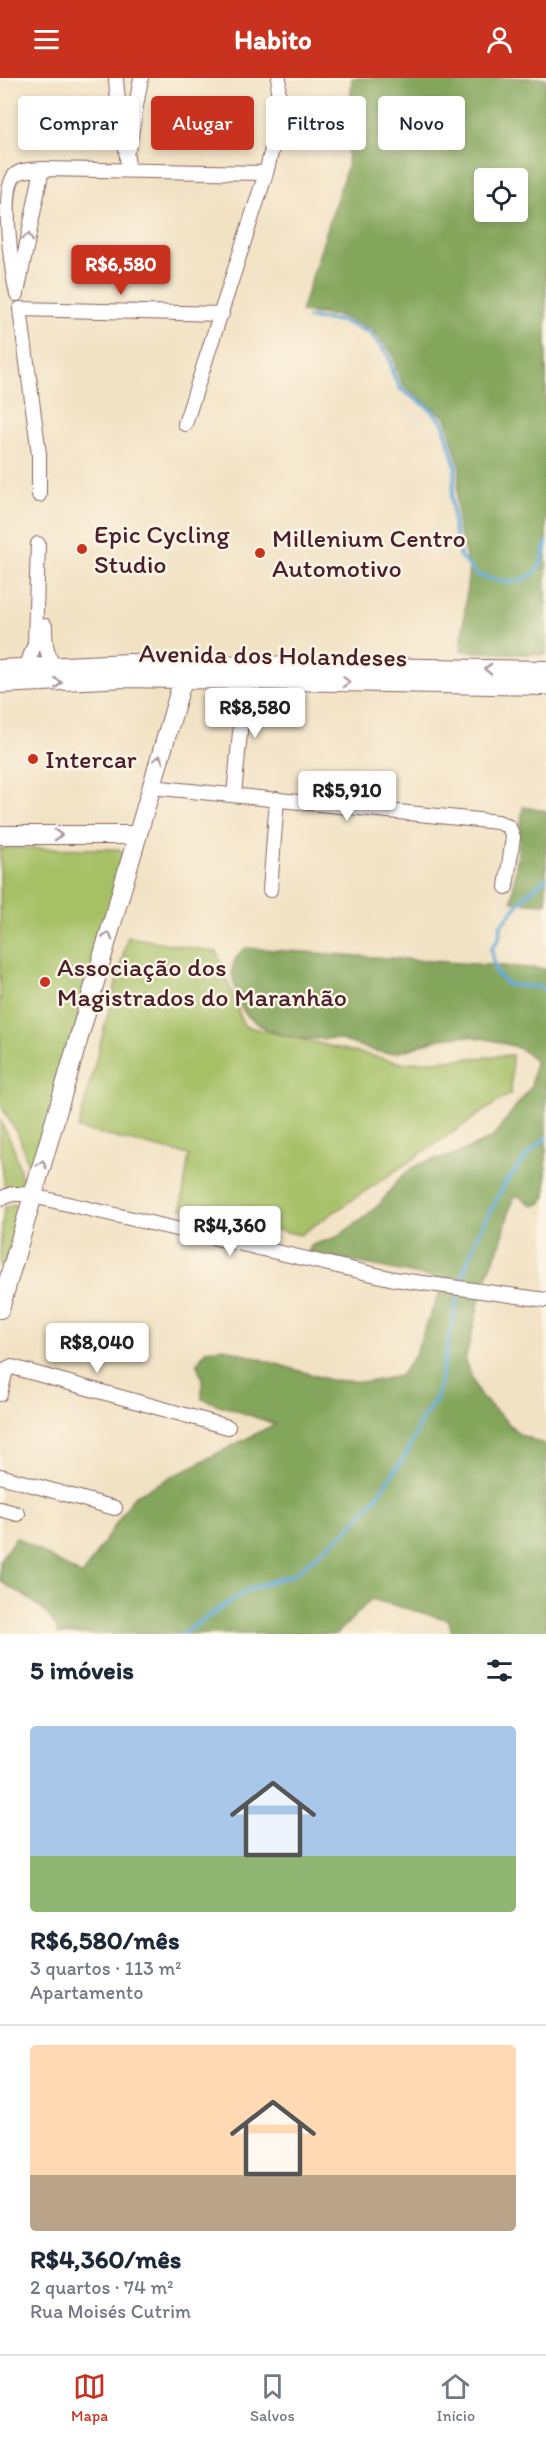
<!DOCTYPE html>
<html lang="pt">
<meta charset="utf-8">
<style>
body{margin:0;font-family:Itim,sans-serif;background:#f2f2f3;color:#1f2937;height:100vh;display:flex;flex-direction:column;font-size:22px;white-space:nowrap}
*{box-sizing:border-box;margin:0}
p{font-size:20px;color:#747a83}
.icon{flex:none;width:33px;height:33px;fill:none;stroke:currentColor;stroke-width:2;stroke-linecap:round;stroke-linejoin:round}
.map{position:relative;height:1556px;overflow:hidden}
.panel{display:flex;flex-direction:column;background:#fff;flex:1}
.panel>*{flex:none}
.guide{position:absolute;left:18px;top:18px;width:510px;height:54px;display:flex;gap:12px}
.buttons{position:absolute;left:474px;top:90px;display:grid;gap:12px}
.buttons a{display:grid;place-items:center;width:54px;height:54px;border-radius:6px;background:#fff;box-shadow:0 3px 9px #0003;font-size:30px}
.price{position:absolute;translate:-50% -51px;padding:0 14px;border-radius:6px;background:#fff;color:#222;font-size:20px;line-height:39px;filter:drop-shadow(0 2px 3px #0008)}
.price::after{content:'';position:absolute;left:50%;top:36px;width:18px;height:14px;margin-left:-9px;background:inherit;clip-path:polygon(0 0,100% 0,50% 100%)}
.price.on{background:#c8321e;color:#fff}
ul{padding:0;list-style:none}
li{display:grid;align-content:center;gap:12px;height:318px;padding:0 30px}
li+li{border-top:2px solid #e0e1e3}
li span{display:grid;place-items:center;height:186px;border-radius:6px;color:#555}
li>.icon{margin-inline-start:auto}
span .icon{width:108px;height:108px;fill:#fffc;stroke-width:1}
li b{font-size:26px}
h2{display:flex;justify-content:space-between;align-items:center;height:72px;padding:0 30px;font-size:26px}
.chip{padding:0 21px;border-radius:6px;background:#fff;box-shadow:0 3px 9px #0003;font-size:21px;line-height:54px}
.chip.on{background:#c8321e;color:#fff}
header{display:flex;justify-content:space-between;align-items:center;height:78px;padding:0 30px;background:#c8321e;color:#fff;font-size:27px;font-weight:700}
.tab-bar{display:flex;justify-content:space-around;align-items:center;height:84px;border-top:2px solid #e0e1e3;background:#fff;font-size:16px;color:#747a83}
.tab-bar a{display:grid;justify-items:center;gap:3px}
.tab-bar .on{color:#c8321e}
.map>svg:first-child{display:block}
.green{fill:#a6c066;stroke:#787048;stroke-width:1.5}
.forest{fill:#84a65b;stroke:#676243;stroke-width:1.5;fill-rule:evenodd}
.lines{fill:none;stroke-linecap:round;stroke-linejoin:round}
.stream{stroke:#5fa9d7;stroke-width:4}
.minor-casing{stroke:#856361;stroke-width:16}
.major-casing{stroke:#856361;stroke-width:20}
.minor{stroke:#fff;stroke-width:14}
.major{stroke:#fff;stroke-width:18}
.oneway{stroke:#ae9aa0}
.poi-dot{fill:#c8321e;stroke:#fcf5e5;stroke-width:2}
.labels{text-anchor:middle;dominant-baseline:central;stroke-width:5;stroke-linejoin:round;paint-order:stroke}
.poi-label{font-size:26px;fill:#4a1f2b;stroke:#fcf5e5;text-anchor:start}
.street-label{font-size:26px;fill:#4a1f2b;stroke:#fcf5e5}
</style>
<header><svg class="icon" aria-label="menu" viewBox="0 0 24 24"><path d="M4 6h16M4 12h16M4 18h16"/></svg>Habito<svg class="icon" aria-label="person" viewBox="0 0 24 24"><circle cx="12" cy="8" r="4"/><path d="M4 21q1-7 8-7t8 7"/></svg></header>
<div class="map">
<svg width="546" height="1556" viewBox="0 0 546 1556">
<rect width="100%" height="100%" fill="#fcf5e5"/>
<filter id="ink" filterUnits="userSpaceOnUse"><feTurbulence type="fractalNoise" baseFrequency=".0167" numOctaves="2"/><feDisplacementMap in="SourceGraphic" scale="12" xChannelSelector="R" yChannelSelector="G"/><feConvolveMatrix kernelMatrix="1 2 1 2 8 2 1 2 1" color-interpolation-filters="sRGB"/></filter>
<filter id="wash" filterUnits="userSpaceOnUse"><feTurbulence type="fractalNoise" baseFrequency=".008" numOctaves="4" result="noise"/><feDisplacementMap in="SourceGraphic" scale="24" xChannelSelector="R" yChannelSelector="G"/><feGaussianBlur stdDeviation="1.35" result="paint"/><feColorMatrix in="noise" values="0 0 0 0 0 0 0 0 0 0 0 0 0 0 0 0 0 1.4 0 .05"/><feComposite in="paint" operator="in"/></filter>
<g filter="url(#wash)">
<rect width="100%" height="100%" fill="#f2e2c4"/>
<!-- green -->
<path class="green" d="M0,770l119,1 7,6 -94,324 -12,-41 -20,-34z
M128,859l89,15 27,74 158,37 110,-8 -1,38 -211,142 -119,-27 8,-53 -111,-26z
M0,1042l14,28 11,43 -11,-4 -9,1 -5,-38z
M13,1126l7,4 1,3 -21,69c0,-22 0,-53 5,-73z"/>
<!-- forest -->
<path class="forest" d="M352,0h194v577l-85,-4 8,-84 -11,-38 -1,-30 3,-32 -14,-49 -42,-32 -7,-14 -4,-18 -21,-24 -33,-14 -38,-4 46,-145zM484,100h34v34h-34z
M523,729l23,4v93l-34,-2z
M246,870l300,21v227l-4,7 -9,3 -15,-10 -5,1 -12,45 -18,44 -18,75 13,32 41,41 27,11v189h-94l-3,-14 -78,-21 -34,35h-279c-5,-25 -38,-40 -58,-53v-21l16,-23 66,39 52,-80 141,-72 -73,-25v-20l-5,-15 9,-14 18,-2 106,32 38,2 32,-6 14,-19 30,-77 -136,-28 4,-7 25,-8 26,-19 17,-14 18,-24 14,-12 18,-8 24,-5 38,-17 39,-51 4,-26c-9,-12 -22,-15 -36,-19 -27,-8 -49,-8 -76,2 -12,5 -22,9 -35,9 -13,1 -37,-12 -53,-14 -9,-2 -18,1 -28,0 -24,-2 -54,-11 -67,-33 -3,-5 -4,-13 -5,-18 -5,-18 -4,-29 11,-40z"/>
<g class="lines">
<!-- stream -->
<path class="stream" d="M308,240l34,3 28,12 19,23 4,17 8,16 27,18 15,15 13,45 -4,30 2,32 6,27 17,19 23,6 12,1 10,-2 13,-7 7,-12 4,-18
M546,800l-19,16 -26,31 -2,13 -8,11 5,24 12,12 31,2 7,3
M182,1556l67,-45 45,-15 56,-46 26,-31 31,-44 15,-34 14,-20 27,-125 14,-37 27,-52 26,-33 16,-14"/>
</g>
</g>
<g filter="url(#ink)">
<g class="lines">
<!-- minor casing -->
<g class="minor-casing">
<path id="minor" d="M116,0c1,31 11,61 12,93
M129,69l12,-69
M18,210l24,-119
M17,216c-5,-22 -17,-103 -2,-119 7,-6 18,-5 27,-6l224,4
M185,346l81,-251 8,-32 5,-63
M39,417v-41l-19,-145 202,5
M45,548c0,17 1,27 9,41
M26,590l9,-25 3,-99
M151,709l347,35 11,5 4,10 -7,50
M234,717l11,-115
M270,812l7,-91
M0,1121l12,-5h12l370,85 152,21
M0,1316l6,-24 6,-3 216,60
M0,1398l115,32
M0,1431l18,5"/>
</g>
<!-- major casing -->
<g class="major-casing">
<path id="major" d="M0,591l129,-6 417,7
M0,606l126,-6 420,8
M0,757h137
M0,1231l183,-630 -8,-15"/>
</g>
<!-- minor -->
<use href="#minor" class="minor"/>
<!-- major -->
<use href="#major" class="major"/>
</g>
<!-- one-way arrows -->
<defs><path id="oneway-chevron" d="M-2-3.5L2.5 0L-2 3.5" fill="none" stroke-width="1.6" stroke-linecap="round" stroke-linejoin="round" transform="scale(1.5)"/></defs>
<g class="oneway">
<use href="#oneway-chevron" transform="translate(28 159) rotate(-79)"/>
<use href="#oneway-chevron" transform="translate(488 591) rotate(-179)"/>
<use href="#oneway-chevron" transform="translate(346 604) rotate(1)"/>
<use href="#oneway-chevron" transform="translate(58 605) rotate(-3)"/>
<use href="#oneway-chevron" transform="translate(159 681) rotate(-74)"/>
<use href="#oneway-chevron" transform="translate(58 757)"/>
<use href="#oneway-chevron" transform="translate(108 858) rotate(-74)"/>
<use href="#oneway-chevron" transform="translate(42 1086) rotate(-74)"/>
</g>
</g>
<!-- markers -->
<g class="poi-dot">
<circle cx="82" cy="471" r="6"/>
<circle cx="260" cy="475" r="6"/>
<circle cx="33" cy="681" r="6"/>
<circle cx="45" cy="904" r="6"/>
</g>
<g class="labels">
<!-- poi labels -->
<g class="poi-label">
<text x="94" y="456">Epic Cycling<tspan x="94" dy="30">Studio</tspan></text>
<text x="272" y="460">Millenium Centro<tspan x="272" dy="30">Automotivo</tspan></text>
<text x="45" y="681">Intercar</text>
<text x="57" y="889">Associação dos<tspan x="57" dy="30">Magistrados do Maranhão</tspan></text>
</g>
<!-- street labels -->
<g class="street-label">
<text transform="translate(273 577) rotate(1)">Avenida dos Holandeses</text>
</g>
</g>
</svg>
<div class="buttons">
<a><svg class="icon" aria-label="locate" viewBox="0 0 24 24"><circle cx="12" cy="12" r="6"/><path d="M12 2v4M12 18v4M2 12h4M18 12h4"/></svg></a>
</div>
<b class="price on" style="left:121px;top:218px">R$6,580</b>
<b class="price" style="left:255px;top:661px">R$8,580</b>
<b class="price" style="left:347px;top:744px">R$5,910</b>
<b class="price" style="left:230px;top:1179px">R$4,360</b>
<b class="price" style="left:97px;top:1296px">R$8,040</b>
<div class="guide">
<a class="chip">Comprar</a>
<a class="chip on">Alugar</a>
<a class="chip">Filtros</a>
<a class="chip">Novo</a>
</div>
</div>
<section class="panel">
<h2>5 imóveis<svg class="icon" aria-label="filters" viewBox="0 0 24 24"><path d="M4 7h16M4 17h16"/><circle cx="9" cy="7" r="2"/><circle cx="15" cy="17" r="2"/></svg></h2>
<ul>
<li><span style="background:linear-gradient(#a9c7e8 70%,#8fb573 0)"><svg class="icon" aria-label="home" viewBox="0 0 24 24"><path d="M3 11l9-7 9 7M6 9v11h12V9"/></svg></span><div><b>R$6,580/mês</b><p>3 quartos · 113 m²</p><p>Apartamento</p></div></li>
<li><span style="background:linear-gradient(#ffd9b3 70%,#b9a48a 0)"><svg class="icon" aria-label="home" viewBox="0 0 24 24"><path d="M3 11l9-7 9 7M6 9v11h12V9"/></svg></span><div><b>R$4,360/mês</b><p>2 quartos · 74 m²</p><p>Rua Moisés Cutrim</p></div></li>
</ul>
</section>
<nav class="tab-bar">
<a class="on"><svg class="icon" aria-label="map" viewBox="0 0 24 24"><path d="M3 6l6-2 6 2 6-2v14l-6 2-6-2-6 2zM9 4v14M15 6v14"/></svg>Mapa</a>
<a><svg class="icon" aria-label="saved" viewBox="0 0 24 24"><path d="M7 4h10v16l-5-4-5 4z"/></svg>Salvos</a>
<a><svg class="icon" aria-label="home" viewBox="0 0 24 24"><path d="M3 11l9-7 9 7M6 9v11h12V9"/></svg>Início</a>
</nav>
